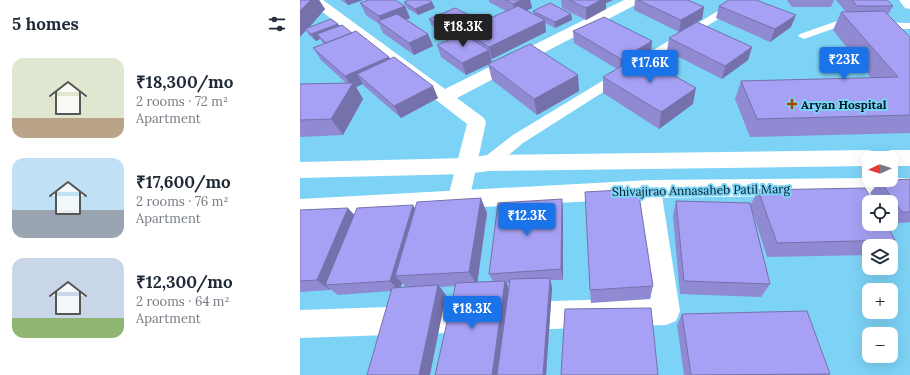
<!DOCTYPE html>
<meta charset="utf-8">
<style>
body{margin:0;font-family:Lora,serif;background:#f6f6f7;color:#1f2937;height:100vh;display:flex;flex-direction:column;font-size:15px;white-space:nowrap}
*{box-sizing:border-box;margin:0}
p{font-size:13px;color:#747a83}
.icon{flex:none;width:22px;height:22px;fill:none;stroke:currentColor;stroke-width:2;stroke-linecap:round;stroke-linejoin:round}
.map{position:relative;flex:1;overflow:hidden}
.drawer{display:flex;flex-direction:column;background:#fff;width:300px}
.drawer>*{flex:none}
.needle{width:26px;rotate:267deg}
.buttons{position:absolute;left:562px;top:151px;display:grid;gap:8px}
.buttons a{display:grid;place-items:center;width:36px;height:36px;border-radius:8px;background:#fff;box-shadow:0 4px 16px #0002;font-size:20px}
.price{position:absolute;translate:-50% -34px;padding:0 9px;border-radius:4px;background:#1a73e8;color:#fff;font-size:13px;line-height:26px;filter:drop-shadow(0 1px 2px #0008)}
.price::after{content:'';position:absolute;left:50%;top:24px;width:12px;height:9px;margin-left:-6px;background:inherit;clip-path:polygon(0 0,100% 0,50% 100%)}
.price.selected{background:#222;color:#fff}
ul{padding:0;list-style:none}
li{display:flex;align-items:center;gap:12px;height:100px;padding:0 12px}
li span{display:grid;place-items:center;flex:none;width:112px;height:80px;border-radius:12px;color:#555}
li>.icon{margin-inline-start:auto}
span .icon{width:48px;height:48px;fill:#fffc;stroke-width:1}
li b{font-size:17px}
h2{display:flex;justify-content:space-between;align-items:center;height:48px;padding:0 12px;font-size:17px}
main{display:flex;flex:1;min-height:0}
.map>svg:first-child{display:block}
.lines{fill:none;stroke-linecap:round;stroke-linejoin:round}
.lane{fill:#fff;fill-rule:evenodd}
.street{fill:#fff;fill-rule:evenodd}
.secondary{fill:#fff;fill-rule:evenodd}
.wall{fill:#8f8ad2;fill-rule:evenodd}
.shaded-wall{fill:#7471ab}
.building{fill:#a6a1f4;stroke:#7471ab}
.poi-dot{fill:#a64400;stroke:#7dd3f6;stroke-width:1.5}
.labels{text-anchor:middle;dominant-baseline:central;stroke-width:4;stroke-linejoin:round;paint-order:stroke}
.poi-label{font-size:12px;font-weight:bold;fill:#001822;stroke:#7dd3f6;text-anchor:start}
.street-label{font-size:12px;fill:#001822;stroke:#7dd3f6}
</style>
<main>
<section class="drawer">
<h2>5 homes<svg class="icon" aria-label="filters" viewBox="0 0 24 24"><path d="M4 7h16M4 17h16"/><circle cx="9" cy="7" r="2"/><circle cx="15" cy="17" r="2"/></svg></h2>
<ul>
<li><span style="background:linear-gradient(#dfe7d0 75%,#b9a48a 0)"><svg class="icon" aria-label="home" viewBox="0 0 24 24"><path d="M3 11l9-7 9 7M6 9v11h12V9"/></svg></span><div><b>₹18,300/mo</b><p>2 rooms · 72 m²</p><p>Apartment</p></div></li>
<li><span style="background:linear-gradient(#bfe0f5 65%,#9aa5b1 0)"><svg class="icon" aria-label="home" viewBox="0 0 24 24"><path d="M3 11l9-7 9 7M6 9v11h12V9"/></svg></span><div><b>₹17,600/mo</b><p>2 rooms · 76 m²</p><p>Apartment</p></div></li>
<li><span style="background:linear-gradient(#c9d6e8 75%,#8fb573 0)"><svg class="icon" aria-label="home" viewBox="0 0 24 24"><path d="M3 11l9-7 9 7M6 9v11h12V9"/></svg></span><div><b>₹12,300/mo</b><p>2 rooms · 64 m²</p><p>Apartment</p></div></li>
</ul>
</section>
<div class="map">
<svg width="610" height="375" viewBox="0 0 610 375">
<rect width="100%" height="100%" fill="#7dd3f6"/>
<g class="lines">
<!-- lane -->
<path class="lane" d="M436,0h12l-225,143 -29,24 -6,2 -6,-2 -2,-4 2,-4 31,-24z
M537,21l73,2v6l-72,-2 -34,12 -6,-3 2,-2z"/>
<!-- street -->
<path class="street" d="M7,0h16l122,89 179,-89h17l-2,3 -182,95 27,20 2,4 -17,79 -3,6 -8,3 -8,-3 -3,-6 20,-77z
M350,180l8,3 3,6 19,122 -4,10 -10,4 -145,5 -10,-4 -4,-10 4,-10 10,-4 130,-4 -12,-109 3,-6z
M177,304l10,4 4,10 -4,10 -10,4 -177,6v-28z"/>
<!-- secondary -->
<path class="secondary" d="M599,0h11v9l-5,-1z
M569,150l7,3 3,5h-10v8l-381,5 -21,3 -167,4v-16l167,-4 21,-3z
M591,150h19v16h-19v-8h-10l3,-5z
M569,178v2h22v-2h19v16l-260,4 -350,19v-18l350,-19z"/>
</g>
<!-- wall -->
<path class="wall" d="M0,0h19l6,9 -16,18 30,-1 13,7 37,24 1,2 48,39 -37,20 -37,-32 -1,-2 -7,3 7,12 -20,36 -43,2v-53l46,-1 -25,-23 -8,-12 11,-4 -4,-5 -4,2 -7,-6 -3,-5 -6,7z
M41,0h22l-15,5z
M189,0h41l2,8 -6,2 8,4 -1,-3 38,3 1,6 -17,8 -10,-5 1,9 -54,27 -1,-1 1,4 87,29 -42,24 -45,-35 -4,-16 -22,11 -25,-18 -4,-12 27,-11 -1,-4 43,-19 -17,-9z
M261,0h52l-7,3v6l-20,11 -24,-12z
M335,0h53l16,7 -2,12 -23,13 -45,-22z
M487,0h47l-3,7h-39z
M536,0h51l6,6 -5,9 22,22v96l-160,4 -15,-38 6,-18 130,-3 -38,-48 8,-18h5z
M104,2l31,6 -17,7 -11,-7z
M60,3l45,3 5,12 -4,1 22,15 5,12 -19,9 -31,-22 -4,-9 -13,-9z
M419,6l72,21 -21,15 -54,-24z
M169,15l2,7 -26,12 -14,-9 -2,-6z
M273,31l79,10 -1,12 -9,5 51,46 -34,25 -56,-36v-16l14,-8 -43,-26z
M369,38l83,9 -4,13 -26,19 -55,-28z
M610,179v43l-19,2v-22h-15l-6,-9 10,-12z
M458,190l137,50 -6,6h-20v9l-102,2 -14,-44 17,71 -9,13 -81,-3 -7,-78 3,-15 75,3z
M115,208l72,5 -10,69 16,-1 -4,-7 74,-63v69h-13l2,8 -6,87 -91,-89 -15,1 6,8 -55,-4 -53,4 -8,-6v1l-30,2v-82l54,5zM102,283l4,4 -6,1zM207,283h3l-1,6z
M353,286l-3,13 -59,4 -1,-13z
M382,314l148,60 -1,1h-145l-7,-50z"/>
<!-- shaded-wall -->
<path class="shaded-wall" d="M11,0h8l6,9 -18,21 -2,-1 1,1 -6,7v-26z
M45,0h18l-15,5z
M221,0h9l2,8 -17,8 -2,-12z
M301,0h12l-7,3v6l-20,11v-12z
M132,2l3,6 -17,7 -3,-6z
M105,6l5,12 -24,9 -3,-2 -4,-9z
M404,7l-2,12 -23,13 2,-12z
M271,14l1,6 -17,8v-6z
M169,15l2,7 -26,12 -3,-7z
M496,15l-5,12 -21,15 5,-13z
M245,20l1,12 -54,27 -3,-12z
M38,24l4,7 -25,3 3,5 -4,2 -5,-7z
M128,34l5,12 -19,9 -5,-12z
M352,41l-1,12 -31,18 1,-12z
M452,47l-4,13 -26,19 3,-13z
M189,50l3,13 -26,12 -4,-12z
M89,57l6,12 -38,5 6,10 -7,3 7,12 -20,36 -12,-16 20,-33 -6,-10z
M278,75l1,16 -42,24 -3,-16z
M133,86l5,12 -37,20 -7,-12z
M396,88l-3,16 -34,25 2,-17z
M181,198l6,15 -10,72 -8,-13z
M262,199l1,12v69l-2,-11z
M113,205l7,11 -25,60 7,7 -3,8 -9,-10z
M48,208l10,11 -33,66 5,4v1l-13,-10z
M250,278l2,10 -6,87h-3z
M205,281l5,10 -11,84h-7z
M138,285l8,10 -16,80h-11z"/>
<!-- building -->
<path class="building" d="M0,0h11l-11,11z
M69,0h26l10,6 -26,10 -19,-13z
M109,0h20l3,2 -17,7 -11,-7z
M205,0h16l-8,4z
M269,0h32l-15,8z
M338,0h50l16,7 -23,13z
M429,0h27l40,15 -21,14 -56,-23z
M552,0h35l6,6h-36z
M250,3l21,11 -16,8 -22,-11z
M218,6l27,14 -56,27 -26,-17z
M155,8l14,7 -27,12 -13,-8z
M584,11l26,26v78l-153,4 -16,-38 157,-4 -57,-65z
M97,14l31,20 -19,9 -31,-22z
M304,17l48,24 -31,18 -48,-28z
M31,19l7,5 -27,10 -6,-5z
M397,22l55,25 -27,19 -56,-28z
M42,25l10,8 -26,10 -9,-9z
M56,31l33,26 -44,19 -32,-28z
M163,34l26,16 -27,13 -25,-18z
M230,44l48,31 -44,24 -46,-35z
M339,56l57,32 -35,24 -58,-35z
M94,57l39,29 -39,20 -37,-32z
M53,83l-22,36 -31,1v-36z
M610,179v33h-8l-22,-31z
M565,188l8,14h-4v22h17l9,16 -118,3 -19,-53z
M338,189l15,97 -63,4 -5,-98z
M181,198l-12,74 -74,4 22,-74z
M262,199l-1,70 -72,5 9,-71z
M376,201l74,2 20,81 -86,-3z
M113,205l-23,76 -65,4 32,-77z
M48,208l-31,72 -17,1v-71z
M250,278l-7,97h-46l13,-96z
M205,281l-13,94h-57l21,-92z
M138,285l-19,90h-52l25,-87z
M351,308l7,67h-97l4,-66z
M507,311l23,63 -139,1 -9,-61z"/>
<!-- markers -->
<path class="poi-dot" d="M490 98h4v4h4v4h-4v4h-4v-4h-4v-4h4z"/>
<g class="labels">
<!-- poi labels -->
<g class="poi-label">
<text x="501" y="104">Aryan Hospital</text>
</g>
<!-- street labels -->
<g class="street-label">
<text transform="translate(401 190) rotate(-1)">Shivajirao Annasaheb Patil Marg</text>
</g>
</g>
</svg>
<div class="buttons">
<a><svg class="needle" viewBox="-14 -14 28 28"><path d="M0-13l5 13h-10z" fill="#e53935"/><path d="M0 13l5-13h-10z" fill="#747a83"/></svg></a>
<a><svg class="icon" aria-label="locate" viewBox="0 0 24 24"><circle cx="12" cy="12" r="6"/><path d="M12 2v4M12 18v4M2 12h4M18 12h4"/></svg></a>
<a><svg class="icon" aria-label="layers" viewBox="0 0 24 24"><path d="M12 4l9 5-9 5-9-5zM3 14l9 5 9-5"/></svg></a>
<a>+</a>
<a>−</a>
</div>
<b class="price selected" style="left:163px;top:48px">₹18.3K</b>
<b class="price" style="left:544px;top:81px">₹23K</b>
<b class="price" style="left:350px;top:84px">₹17.6K</b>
<b class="price" style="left:227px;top:237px">₹12.3K</b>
<b class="price" style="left:172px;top:330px">₹18.3K</b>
</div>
</main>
